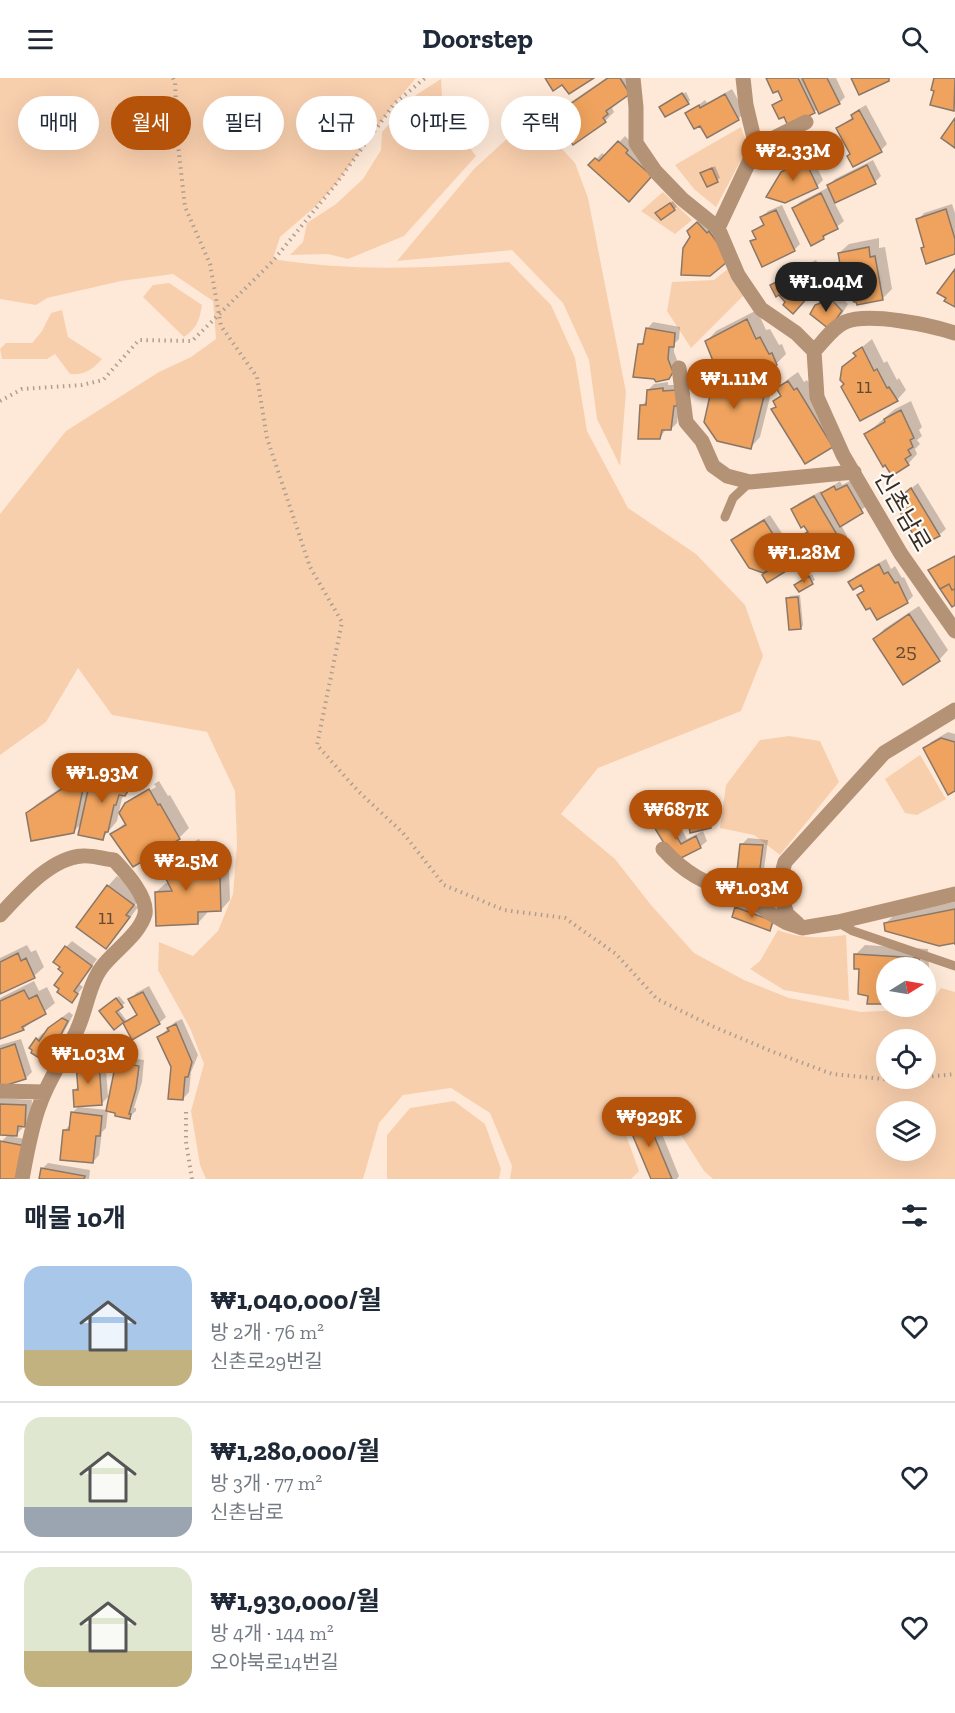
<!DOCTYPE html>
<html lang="ko">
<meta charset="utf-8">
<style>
body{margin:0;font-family:"Zilla Slab","Noto Sans KR",serif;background:#f6f6f7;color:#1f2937;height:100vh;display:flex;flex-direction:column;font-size:22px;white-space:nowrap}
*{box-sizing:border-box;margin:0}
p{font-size:20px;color:#747a83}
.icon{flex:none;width:33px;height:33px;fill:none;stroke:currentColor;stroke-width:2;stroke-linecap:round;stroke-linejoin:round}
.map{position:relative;height:1101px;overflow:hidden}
.side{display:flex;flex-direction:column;background:#fff;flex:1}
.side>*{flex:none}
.banner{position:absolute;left:18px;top:18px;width:600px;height:54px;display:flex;gap:12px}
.needle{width:39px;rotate:79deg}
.buttons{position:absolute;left:876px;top:879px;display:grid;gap:12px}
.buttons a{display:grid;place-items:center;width:60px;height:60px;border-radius:50%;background:#fff;box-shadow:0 6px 24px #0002;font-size:30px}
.price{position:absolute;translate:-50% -51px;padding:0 14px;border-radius:21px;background:#b45309;color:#fff;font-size:20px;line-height:39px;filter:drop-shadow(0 2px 3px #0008)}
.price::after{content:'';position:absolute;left:50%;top:36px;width:18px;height:14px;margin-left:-9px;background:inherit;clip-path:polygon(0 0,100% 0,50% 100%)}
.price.selected{background:#222;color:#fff}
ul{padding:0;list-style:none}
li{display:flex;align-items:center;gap:18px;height:150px;padding:0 24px}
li+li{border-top:2px solid #e0e1e3}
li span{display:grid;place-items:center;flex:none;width:168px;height:120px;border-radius:18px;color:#555}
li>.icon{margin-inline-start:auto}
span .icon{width:72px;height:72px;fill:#fffc;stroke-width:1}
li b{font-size:26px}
h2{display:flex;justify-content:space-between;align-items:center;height:72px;padding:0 24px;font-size:26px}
.tag{padding:0 21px;border-radius:27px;background:#fff;box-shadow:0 6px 24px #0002;font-size:21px;line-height:54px}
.tag.selected{background:#b45309;color:#fff}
header{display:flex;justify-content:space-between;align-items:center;height:78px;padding:0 24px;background:#fff;font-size:27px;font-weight:800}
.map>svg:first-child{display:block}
.green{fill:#f8cfad;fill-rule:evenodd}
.shadow{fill:#0003}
.building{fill:#efa35e;stroke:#8a7768;stroke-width:1.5}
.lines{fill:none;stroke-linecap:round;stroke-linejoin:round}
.path{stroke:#ae9e91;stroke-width:4;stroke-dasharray:1.5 4.5;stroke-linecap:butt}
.service{stroke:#b49276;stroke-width:9}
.minor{stroke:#b49276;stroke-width:15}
.labels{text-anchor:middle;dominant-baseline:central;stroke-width:4.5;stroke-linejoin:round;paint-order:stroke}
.number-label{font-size:21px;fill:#644b35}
.street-label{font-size:24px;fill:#352e27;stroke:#fefaf6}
</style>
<header><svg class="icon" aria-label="menu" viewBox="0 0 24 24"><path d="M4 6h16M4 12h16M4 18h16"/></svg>Doorstep<svg class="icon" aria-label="search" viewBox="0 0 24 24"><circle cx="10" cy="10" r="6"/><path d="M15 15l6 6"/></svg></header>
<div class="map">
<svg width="955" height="1101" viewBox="0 0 955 1101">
<rect width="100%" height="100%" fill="#fee9d8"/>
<!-- green -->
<path class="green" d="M0,0h416l-22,26 -58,80 -19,21 -37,32 -7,22c81,13 155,9 236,3l42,43 24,53 12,73 41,77 68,46 49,51 18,51 -22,55 -143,57 -37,46 54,45 36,46 43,48 50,27 45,18 72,14 65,-3 15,-21 14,4v187h-242l-9,-8 -44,-69 -35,7 -3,15 17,47 -8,8h-121l2,-13 -22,-53 -39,-25 -48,7 -24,28 -16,56h-157l-6,-14 -9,-54 13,-47 -14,-36 -32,-58 1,-28 34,14 25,-25 15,-37 4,-50 -2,-53 -28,-59 -95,-17 -34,-47 -32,54 -46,33v-241l66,-83 93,-59 32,-15 25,-18 -3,-38 -40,-27 -52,7 -74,17 -11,7 -36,-6zM886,962h40v38h-40zM886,1034h40v38h-40z
M441,1l1,17 -7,27 23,9 18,24 -72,80 -56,23 -20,-5 -38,1 13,-13 4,-19 29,-19 27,-25 18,-29 1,-18 34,-37z
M521,48l29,10 25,27 13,35 38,194 -6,74 -23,-47 -8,-59 -26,-57 -51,-53 -115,11 77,-92z
M741,49l7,20 -32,60 -22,-18 -19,-24z
M663,114l29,28 -17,14 -34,-23z
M729,190l14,28 -52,52 -24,-37 5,-29 42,-2z
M169,205l33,22c-3,16 -4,22 -18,32l-41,-40 10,-12z
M62,232l6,27 34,22c-10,11 -17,16 -32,15l-15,-20 -8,5h-45l-2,-10 6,-6h26l10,-12 9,-18z
M789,658l31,5 19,41 -59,73 -26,-20 -34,-7 6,-43 34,-45z
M920,677l26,44 -29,16 -12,-2 -20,-34z
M778,852c22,9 44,8 68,5l3,66 -65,-11 -34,-21 10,-8z
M454,1023l31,23 16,45 -2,10h-112v-44l23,-27z"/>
<!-- shadow -->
<path class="shadow" d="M606,0h29l-19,24 1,2 -5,4 2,4 -9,9 -50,-5 10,-10z
M767,0h69l9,19 -6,6 -21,5 -4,4 -29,3 -11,-10 9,-7 -4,-9z
M732,11l13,23 -6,6 -31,18 -7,-12 -14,-10 18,-14 2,3z
M686,14l4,8 -2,3 -25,1z
M866,27l21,39 -6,6 -30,4 -14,-26 16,-11 -1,-2 7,-6z
M625,58l32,33 -22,25 -44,-29 11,-12 4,3z
M809,72l14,30 -6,6 -35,-13 4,-4 -1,-4 6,-6z
M873,82l8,16 -6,6 -41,20 10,19 -21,17 -29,-30 6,-6 29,-15v-2l6,-6z
M715,88l5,12 -3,2 -15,-7z
M673,123l4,6 -3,2 -14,1z
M952,126l3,9v40l-32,-5 2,-2 -7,-26 6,-7z
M782,127l18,39 -6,6 -42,-8 5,-5 -3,-6 10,-8 -2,-6 6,-6z
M704,139l22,24 -34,-4 3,-12z
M879,160v10l6,-1 7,42 -10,10 -43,-46 10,-9z
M816,182l4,7 -2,1 3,5 -3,3 4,4 -23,26 -28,-21 7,-6z
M838,216l10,10 -6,10 -13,13 -13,-21 7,-7z
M757,232l9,20 4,-1 9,16 3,-1 4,10 -10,10 -13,1 -6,3 8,1 8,16 -13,52 -9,10 -35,-73 8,-8 -17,-25 9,-10z
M653,244l27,5 -1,12 -5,5v8l5,13 -10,12 -29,-32 6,-6 1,-10z
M872,261l12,24 3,-2 10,19 2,-2 7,12 -9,10 -54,-32 14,-13 -2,-2z
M798,294l6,10 3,-2 34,56 -9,10 -55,-40 -2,-5 7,-7 -4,-6 10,-9z
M668,304v3h15l-6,38 -6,6h-5l-6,9 -18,-33 6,-5v-10l6,-6z
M911,323l11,26 -3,3 3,6 -5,4 3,4 -5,5 2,5 -9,10 -42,-30 29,-25z
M854,401l14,26 -27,20 6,11 -6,6 -14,4h-9l-20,-8 10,-8 -15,-20 6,-7 22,-12 1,3 18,-13 2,4z
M918,405l28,46 -7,6 -18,9 -19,-48z
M770,437l23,35 -8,8 11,-5 5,6 -3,3 -32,10 -16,-5 -17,-26 6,-7z
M955,477v48l-25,-33 7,-6z
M886,481l5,10 4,-3 7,12 2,-1 9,19 -6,6 -36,4 -12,-11 6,-6 -3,-6 -12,-1 6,-6z
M812,496l3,6 -16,10 -3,-5z
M800,517l3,30 -2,3 -14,-29 3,-3z
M919,528l29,44 -9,10 -64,-21 9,-10z
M948,654l7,2v55l-30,-41 6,-6z
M77,683l18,3 -6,27 5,-5 3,-11 12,-12 34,7 -8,15 -13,13 -5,23 -15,18 -20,-16 -9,9 -46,-19 10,-9 28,-19 3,-15z
M159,703l9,15 2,-1 19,33 -10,10 -46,27 -21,-31 14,-12 4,-20 26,-15 -2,-3 -20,12z
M710,712l7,31 -7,6 -21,-11 -13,3 11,20 16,-8 4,10 -7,6 -24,12 -13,-38 8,-7 -2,-11 7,-6z
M748,760l20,2 -5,36 -6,6 -15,-38z
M199,761l16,31 14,-1 1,31 -9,10h-14v3l-9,10 -42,-31 10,-9h3l-10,-19 10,-10z
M117,798l25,18 -7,11 3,2 -23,31 -9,9 2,-61z
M955,824v39l-70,-17 10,-10z
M739,827l36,13 -3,9 -3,2 -35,-13z
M72,863l25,18 -18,25 4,3 -11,14 -7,-28 1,-26z
M27,867l4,7 5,-2 8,17 -10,9 -34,16v-34z
M865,867l63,4 2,39 -4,4v-24h-40v35l-17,-1 1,-8 -15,-39z
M34,903l5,10 8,-4 8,16 -32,26 -23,9v-40z
M149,908l17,31 -7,6 -26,15 -10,-17 -8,7 -11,-20 15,-12 6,7 -7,6 9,12 11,-8 -8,-13 6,-7z
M69,934l4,3 -16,30 -13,14 -7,-20 6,-6 2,1 11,-12z
M182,941l16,36 -7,17 -2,20 -6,7 -11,-32 -13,-30 16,-15z
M21,961l11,33 -6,6 -26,4v-37z
M105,978l3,41 -7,7 -27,-14 5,-4 -1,-22 6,-6z
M123,979l21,3 -2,22 -8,26h2v3l-7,6 -21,-7 -2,18 -4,4 -3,23 -6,7 -28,-32 6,-6 1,-11 6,-6 30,3 9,-47z
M0,1020l32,2 -1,19 -17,18 17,3 -31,39v-36l9,-9 -9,-1z
M652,1031l27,67 -2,3h-24l-24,-57 6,-6z
M48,1085l42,7 -1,9h-49l2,-10z"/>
<!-- building -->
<path class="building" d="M545,0h49l-25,16 -7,-9 -9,6z
M608,0h12l10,16 -24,17 2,3 -5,4 3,4 -33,23 -20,-29z
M766,0h32l17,35 -27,13 -4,-9 -5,2 -7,-14 10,-5 -4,-9 -5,2z
M802,0h25l13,26 -21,10z
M851,0h38v3l-30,14z
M934,0h21l-1,33 -24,-6 4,-14 -3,-1z
M682,15l7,11 -24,13 -6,-10z
M725,16l14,26 -32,18 -7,-12 -6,3 -9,-16 14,-8 1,3z
M859,32l23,42 -29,15 -6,-11 3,-2 -14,-26 17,-9 -2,-4z
M955,40v30l-14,-10z
M618,63l10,9 -2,3 26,23 -23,26 -41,-37 7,-7 4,3z
M803,78l15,32 -33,15 -19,-6 15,-25 4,-2 -2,-5z
M867,87l9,19 -41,19 -8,-18z
M712,90l6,14 -11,5 -7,-14z
M821,115l17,36 -15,7 1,3 -13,7 -19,-38z
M670,125l5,7 -14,10 -6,-7z
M946,131l9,30v15l-29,10 -5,-16 3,-1 -8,-28z
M776,132l19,41 -33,16 -12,-26 6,-2 -4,-8 12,-6 -4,-8z
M697,144l10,11 2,-2 12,17 6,14 -17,14 -29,-1 2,-27 7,-11 -3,-6z
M869,169l1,10 5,-1 8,44 -26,5 -1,-3h-2l-5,-5 -1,-5h-3l-7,-39z
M809,188l6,8 -2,1 2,5 -3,2 5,5 -24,27 -10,-9 2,-3 -6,-7 -3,2 -6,-12z
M955,191v38l-11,-6 2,-3 -9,-5z
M831,221l11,12 -13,18 -19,-15 5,-9z
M747,241l9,20 4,-2 9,17 3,-1 5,12 -12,6 -3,-4 -12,7 -2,-4 -33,-4 -10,-25z
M646,250l29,5 -1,14h-5l-1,12 5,13 -4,7 -13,3 -2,-3 -21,-2 5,-33h5z
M862,269l12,24 3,-2 10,19 2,-1 9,14 -38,20 -19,-34 3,-3 -4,-4 2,-13 14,-11 -3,-3z
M715,295l40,5 9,18 -13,53 -34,-8 -13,-19z
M788,303l6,9 3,-2 36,59 -28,17 -34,-55 5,-2 -3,-6 8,-5 -5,-8z
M663,310v3l14,-1v16h-3l-3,24h-9l-2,9h-22l2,-34h6l1,-15z
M901,332l13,28 -4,2 3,7 -5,3 3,5 -6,4 4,6 -17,11 -7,-11 -2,2 -19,-33 21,-12 -1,-3z
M847,407l16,28 -23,14 -19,-34 13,-7 2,4z
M911,410l29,48 -20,10 -26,-44z
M814,418l28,47 -13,8 -2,-3 -7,4 -3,-4 -9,5 -3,-4 -2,2 -6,-13 11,-6 -4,-6 -3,2 -10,-19z
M764,442l24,38 -25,15 -14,-5 -18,-28z
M793,476l6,9 -32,20 -5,-8z
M955,478v33l-3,1 -3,-6 -9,5 -12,-19z
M879,486l5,10 4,-2 7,11 3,-1 10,21 -31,17 -7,-12 -4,2 -9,-15 7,-4 -3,-6 -8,5 -5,-8z
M809,498l4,8 -14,8 -5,-7z
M949,506l3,6 3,-1v16l-3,2 -12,-18z
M798,519l3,32 -12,1 -3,-32z
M909,536l31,47 -37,24 -30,-46z
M941,660l14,4v49l-7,4 -25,-47z
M66,692l20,4 -12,59 -43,8 -5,-28 37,-25z
M98,694l37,8 -10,16 -6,-1 -3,10h-2l-6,27h-3l-2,8 -25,-5 10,-45 4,1 3,-17z
M149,711l9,16 2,-1 20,35 -47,28 -23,-33 16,-9 -7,-12 6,-10z
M705,718l6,32 -21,5 -2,-15 -17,4 -3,-19z
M666,740l15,26 15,-8 5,12 -26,13 -21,-34z
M740,766l23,1 -5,39 -22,-4z
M190,769l16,32 14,-1 1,33 -23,1v12l-42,2 -1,-34 17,-1 -14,-28z
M107,807l27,20 -8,10 4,2 -24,32 -30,-22z
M735,829l38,14 -3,10 -38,-14z
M955,831v36v-2l-16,3 -54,-15 -1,-8z
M65,868l27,20 -18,25 4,3 -6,9 -15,-11 2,-3 -5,-4 9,-12 -5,-4 2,-2 -7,-5z
M18,875l3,8 5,-3 9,20 -35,16v-32z
M854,876l65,4 1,10h-34v36h-19l1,-8 -10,-2 1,-25h-5z
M24,912l5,9 8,-4 9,19 -24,13 2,3 -24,9v-38z
M143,914l17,32 -28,16 -9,-17 14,-8 -9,-16z
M116,920l7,9 -7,5 8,10 -10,8 -15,-19z
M62,940l6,3 -17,32 -2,-1 -5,9 -13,-8 1,-3 -3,-2 7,-10 3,3 9,-13z
M176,946l16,38 -4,15h-3l-2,23 -15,-1 3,-32 -14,-30 12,-6 -2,-3z
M15,966l11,35 -26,8v-38z
M99,984l3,43 -28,2 -1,-17h5l-2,-27z
M116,984l23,4 -3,23 -7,25h2l-1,5 -15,-3v-3l-9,-2z
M0,1026l26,1 -1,22 -7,-1 -1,10 -17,-1z
M71,1034l31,4 -2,20h-4l-3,27 -33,-3 3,-30h6z
M645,1036l27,65h-21l-24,-57z
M0,1063l26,5 -7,33h-19z
M41,1090l44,8 -1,3h-45z"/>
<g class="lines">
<!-- path -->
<path class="path" d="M173,0l2,4 3,63 7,62 25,57 11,62 36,51 10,61 43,129 32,55 -25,123 41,46 45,42 41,52 60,25 61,8 51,36 41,45 55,27 59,25 61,23 62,6 20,-2
M0,323l22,-12 60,-4 21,-5 36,-40 53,1 80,-79 64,-78 58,-80 31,-26
M926,999l29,-3
M186,1034v30l6,37"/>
<!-- service -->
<path class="service" d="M725,439l8,-19 17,-16
M839,845l14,8 102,35"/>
<!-- minor -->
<path class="minor" d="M633,0l3,29v36l19,28 27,28 36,29 20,47 23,34 35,24 18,18 3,46 26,58 58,99 54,77
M756,69l50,-25
M718,150l38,-81 -10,-42 -3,-27
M814,273c9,-9 19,-24 31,-29 24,-10 85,3 110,11
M679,290l7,54 16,19 11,25 14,10 23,6 104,-10
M663,771c15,17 50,46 73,34l32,29 19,11 15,5 36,-6 117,-28
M0,837c20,-21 50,-57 82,-59 10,-1 22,3 32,4 11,12 34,36 31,54 -5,20 -31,37 -43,53 -13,17 -16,44 -25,63 -11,25 -28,48 -37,74 -8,20 -14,53 -18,75
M798,846l-11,-10 -9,-26 7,-26 99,-109 71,-43
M0,1013l45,1"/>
</g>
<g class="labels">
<!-- number labels -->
<g class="number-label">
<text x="864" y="307">11</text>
<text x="906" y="572">25</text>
<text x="106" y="838">11</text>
</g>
<!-- street labels -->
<g class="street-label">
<text transform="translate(903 433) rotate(60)">신촌남로</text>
</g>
</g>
</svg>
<div class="buttons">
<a><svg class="needle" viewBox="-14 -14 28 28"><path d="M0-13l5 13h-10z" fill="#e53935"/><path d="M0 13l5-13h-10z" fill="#747a83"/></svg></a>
<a><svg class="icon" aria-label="locate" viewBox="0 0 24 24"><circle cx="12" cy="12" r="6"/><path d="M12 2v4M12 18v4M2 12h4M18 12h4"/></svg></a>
<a><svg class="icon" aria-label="layers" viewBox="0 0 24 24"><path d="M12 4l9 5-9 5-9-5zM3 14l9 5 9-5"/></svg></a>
</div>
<b class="price" style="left:793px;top:104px">₩2.33M</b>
<b class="price selected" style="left:826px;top:235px">₩1.04M</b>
<b class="price" style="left:734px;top:332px">₩1.11M</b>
<b class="price" style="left:804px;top:506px">₩1.28M</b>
<b class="price" style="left:102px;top:726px">₩1.93M</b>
<b class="price" style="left:676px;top:763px">₩687K</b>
<b class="price" style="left:186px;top:814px">₩2.5M</b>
<b class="price" style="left:752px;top:841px">₩1.03M</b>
<b class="price" style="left:88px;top:1007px">₩1.03M</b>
<b class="price" style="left:649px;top:1070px">₩929K</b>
<div class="banner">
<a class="tag">매매</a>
<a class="tag selected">월세</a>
<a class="tag">필터</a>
<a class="tag">신규</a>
<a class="tag">아파트</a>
<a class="tag">주택</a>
</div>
</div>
<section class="side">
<h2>매물 10개<svg class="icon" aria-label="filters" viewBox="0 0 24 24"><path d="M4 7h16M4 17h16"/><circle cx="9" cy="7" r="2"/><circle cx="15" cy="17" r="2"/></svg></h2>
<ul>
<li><span style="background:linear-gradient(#a9c7e8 70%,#c2b280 0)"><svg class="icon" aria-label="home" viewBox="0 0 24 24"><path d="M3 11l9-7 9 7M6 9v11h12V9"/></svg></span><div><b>₩1,040,000/월</b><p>방 2개 · 76 m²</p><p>신촌로29번길</p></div><svg class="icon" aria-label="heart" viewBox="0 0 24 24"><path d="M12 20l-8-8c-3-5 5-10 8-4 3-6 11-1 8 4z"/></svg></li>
<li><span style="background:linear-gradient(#dfe7d0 75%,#9aa5b1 0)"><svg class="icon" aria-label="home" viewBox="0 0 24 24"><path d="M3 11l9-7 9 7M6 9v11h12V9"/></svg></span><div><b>₩1,280,000/월</b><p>방 3개 · 77 m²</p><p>신촌남로</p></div><svg class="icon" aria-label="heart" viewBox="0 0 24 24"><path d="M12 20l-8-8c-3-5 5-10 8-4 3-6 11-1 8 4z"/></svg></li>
<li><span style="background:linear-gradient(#dfe7d0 70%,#c2b280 0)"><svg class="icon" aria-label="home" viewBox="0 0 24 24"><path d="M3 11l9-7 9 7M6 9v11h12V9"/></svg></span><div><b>₩1,930,000/월</b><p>방 4개 · 144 m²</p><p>오야북로14번길</p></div><svg class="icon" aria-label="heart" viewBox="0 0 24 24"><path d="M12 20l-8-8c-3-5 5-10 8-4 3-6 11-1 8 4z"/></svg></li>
</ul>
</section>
